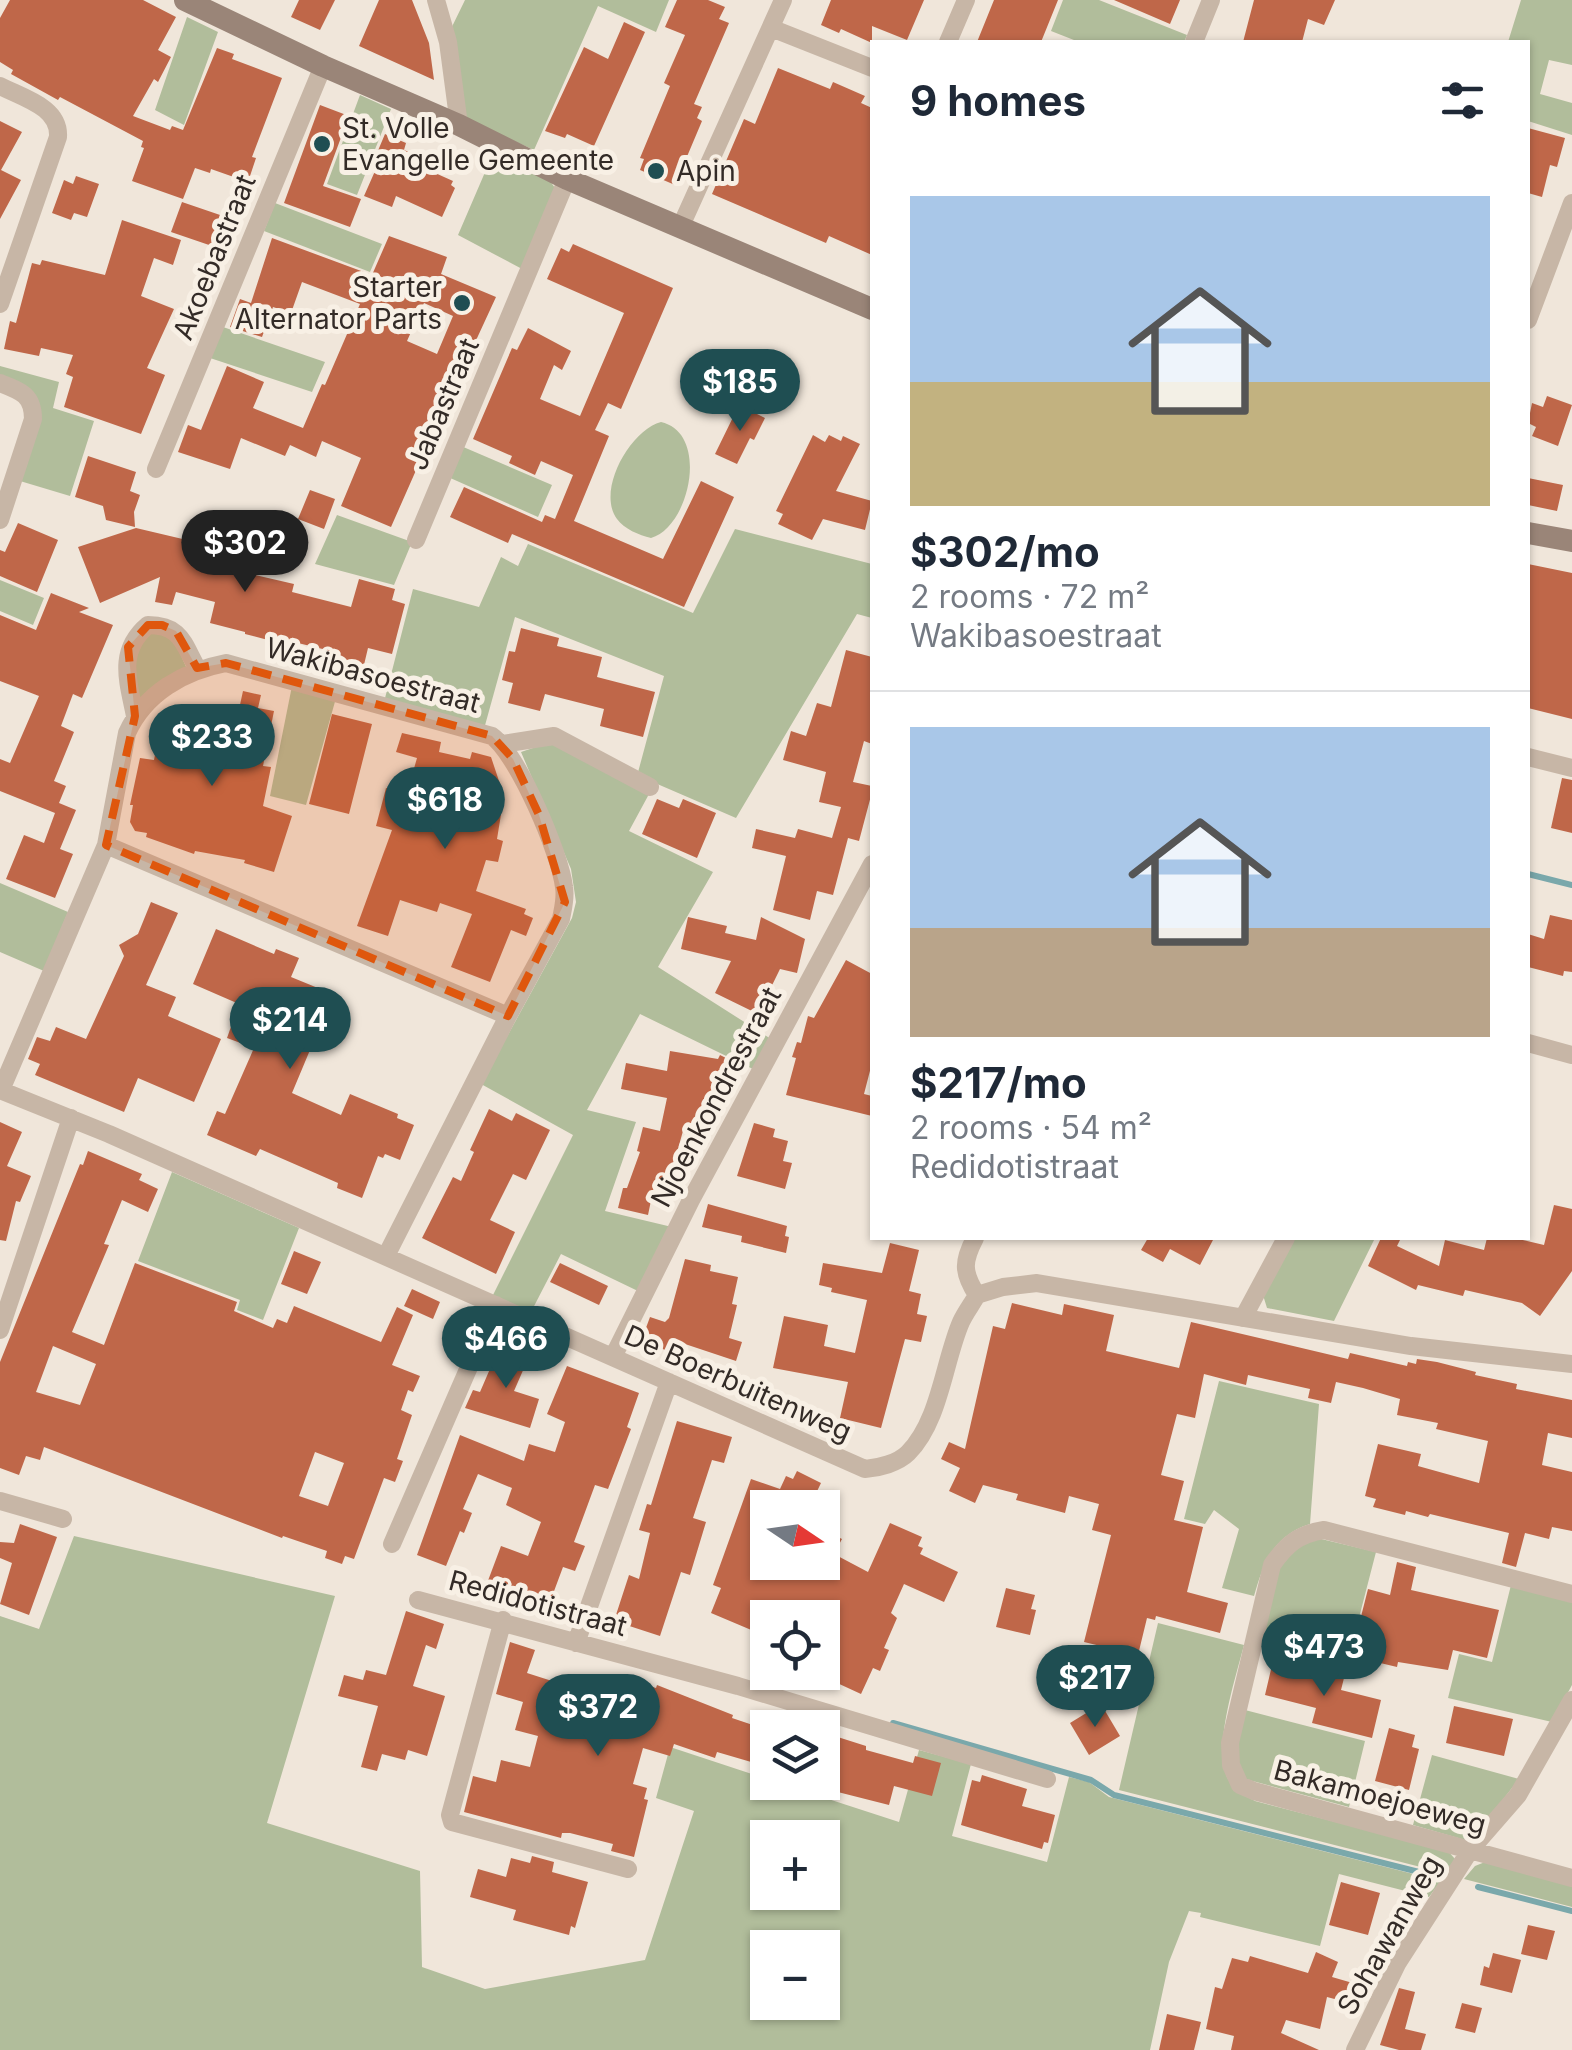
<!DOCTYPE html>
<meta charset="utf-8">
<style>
body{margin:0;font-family:Inter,sans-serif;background:#f2f2f3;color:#1f2937;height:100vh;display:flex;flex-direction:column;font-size:38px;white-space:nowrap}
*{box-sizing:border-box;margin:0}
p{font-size:32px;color:#747a83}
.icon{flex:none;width:55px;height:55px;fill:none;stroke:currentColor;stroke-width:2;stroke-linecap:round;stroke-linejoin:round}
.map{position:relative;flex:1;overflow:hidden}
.drawer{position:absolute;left:870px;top:40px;width:660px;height:1200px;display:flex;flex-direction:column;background:#fff;border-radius:0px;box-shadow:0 2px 8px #0004}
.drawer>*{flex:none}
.needle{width:65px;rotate:103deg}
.tools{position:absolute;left:750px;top:1490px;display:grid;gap:20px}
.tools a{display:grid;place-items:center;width:90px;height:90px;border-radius:0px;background:#fff;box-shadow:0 2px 8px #0004;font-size:50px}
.price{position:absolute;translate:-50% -85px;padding:0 22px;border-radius:35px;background:#1f4e52;color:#fff;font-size:32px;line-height:65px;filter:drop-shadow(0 2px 5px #0008)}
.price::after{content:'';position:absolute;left:50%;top:60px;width:30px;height:22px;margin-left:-15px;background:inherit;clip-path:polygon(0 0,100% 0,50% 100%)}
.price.active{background:#222;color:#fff}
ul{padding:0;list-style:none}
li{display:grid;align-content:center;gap:20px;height:530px;padding:0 40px}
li+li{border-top:2px solid #e0e1e3}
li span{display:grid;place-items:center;height:310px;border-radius:0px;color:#555}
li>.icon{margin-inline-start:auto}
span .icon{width:180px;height:180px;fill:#fffc;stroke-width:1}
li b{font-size:42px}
h2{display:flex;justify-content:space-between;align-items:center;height:120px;padding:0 40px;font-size:42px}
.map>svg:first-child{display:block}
.green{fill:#b1bd9b;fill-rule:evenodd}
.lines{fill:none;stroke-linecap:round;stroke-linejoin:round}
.stream{stroke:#7aa8ab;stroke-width:6}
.building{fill:#bf6749;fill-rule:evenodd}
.street{stroke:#c7b6a6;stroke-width:18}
.secondary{stroke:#9a8578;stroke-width:22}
.marked{fill:#df570d;fill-opacity:0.2;stroke:#df570d;stroke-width:8;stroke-dasharray:20 12;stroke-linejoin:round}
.poi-dot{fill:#1f4e52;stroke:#f8f0e5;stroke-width:4}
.labels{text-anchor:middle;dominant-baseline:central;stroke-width:10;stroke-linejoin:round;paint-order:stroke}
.poi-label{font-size:28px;fill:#332b27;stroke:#f8f0e5;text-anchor:start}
.street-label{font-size:28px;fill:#332b27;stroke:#f8f0e5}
</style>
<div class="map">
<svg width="1572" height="2050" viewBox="0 0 1572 2050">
<rect width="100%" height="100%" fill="#f0e6da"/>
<!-- green -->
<path class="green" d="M465,0h204l-13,32 -58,-26 -64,144 -69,-31 -19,-80z
M1063,0h36l88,35 -3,7h-105l-28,-11z
M1521,0h51v65l-23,-5 -9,34 32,9v32l-44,-14v-79h-20z
M187,17l31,15 -34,93 -29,-15z
M360,95l31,14 -34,86 -30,-11z
M492,156l58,25 5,7 -31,82 -66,-35z
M275,203l107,41 -12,28 -106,-41z
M223,327l102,35 -13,30 -102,-34z
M0,366l59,16 -6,26 41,13 -24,75 -50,-15 19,-63 -39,-41z
M661,422c49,11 29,105 -10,116 -12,-3 -27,-9 -34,-19 -21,-28 13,-89 44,-97z
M461,446l91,39 -14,32 -90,-40z
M337,515l75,27 -18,43 -79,-21z
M735,529l137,35v54l-15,-4 -121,204 -81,-35 -26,48 84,41 -55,95 113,72 -16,31 -115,-56 -53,96 49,12 -31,89 67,16 -32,65 -79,-38 -30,58 -38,-17 80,-160 -92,-51 91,-166 4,-16 -5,-33 -50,-117 36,-12 80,36 27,-100 -149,-59 -31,112 -100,-27 29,-113 66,18 22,-50 17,9 10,-22 165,69z
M0,580l44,18 -11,27 -33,-14z
M147,633l25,2 15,34 -51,33v-53z
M292,686l44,12 -30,107 -36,-9z
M0,883l68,29 -24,59 -44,-19z
M172,1172l127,56 -36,92 -26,-10 3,-10 -102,-39z
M1294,1238h81l-41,83 -67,-13 -4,-13z
M1219,1381l100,23 -9,120c-37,12 -46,38 -56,72l-32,-8 17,-59 -25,-19 -9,14 -21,-5z
M74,1536l261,60 -68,227 153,48 2,96 63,22 160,-29 49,-149 -38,-13 14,-51 97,32 1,3 11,1 120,39 20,-72 52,14 -19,72 95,26 22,-85 20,5 20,15 332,84 -12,16 -90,-23 -19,72 -120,-29 1,-4 -12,-2 -20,51 -19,88h-1150v-434l39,13zM768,1838h54v54h-54zM768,1948h54v54h-54z
M1317,1538l59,14 -30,116 -88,-22 23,-84 11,-12z
M1511,1585l61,16v84l-20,37 -104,-24 11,-44 33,8z
M1158,1623l86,22c-8,32 -34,109 -14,137 7,9 15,14 25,19l193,50 7,8 -7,15 -329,-84z
M1245,1710l120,31 -16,66 -104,-28c-16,-20 -5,-47 0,-69z
M1432,1755l87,24 -46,59 -8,2 -52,-15z
M1485,1862l87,22v23l-108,-28 11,-13z"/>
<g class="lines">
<!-- stream -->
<path class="stream" d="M1528,874l44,11
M893,1723l198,57 23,15 305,77
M1478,1887l94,24"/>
</g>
<!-- building -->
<path class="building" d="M10,0h133l33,17 -18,33 13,7 -13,25 -4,-3 -21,37 37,14 2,-4 11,4 34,-82 17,6 -2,5 50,19 -30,79 4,1 -8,24 -37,-13 -1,4 -15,-5 -12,31 -51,-18 12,-33 -3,-1 2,-6 -83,-44 -2,3 -47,-26 2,-4 -13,-8v-44z
M299,0h36l-15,30 -29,-13z
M379,0h33l17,43 5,37 -75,-34z
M677,0h31l17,7 -6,12 10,4 -35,81 8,3 -5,11 5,3 -27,64 -35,-15 4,-11 -4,-1 30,-72 -6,-3 21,-48 -20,-8z
M831,0h93l-17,40 -35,-14v17l-31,-14 -2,4 -18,-8z
M994,0h64l-17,42h-64z
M1114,0h66l-10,24z
M1254,0h81l-11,25 -16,-6 -6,23h-59z
M624,22l21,10 -51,114 -27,-12 -2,4 -20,-7 39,-84 24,12z
M778,68l52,21 3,-7 32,14 -4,7 11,5v147l-43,-19 -3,7 -114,-49 32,-75 11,5z
M320,105l29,11 -26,70 38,13 -11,28 -66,-24z
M0,121l22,11 -21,38 20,10 -21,39z
M1528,128l37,10 -8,29 -7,-2 -8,32 -14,-4z
M385,134l21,9 -2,7 5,2 -3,8 47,21 -2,4 4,3 -13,29 -46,-21 -4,11 -28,-11 15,-34 -5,-2z
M76,176l23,8 -12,33 -13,-4 -3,7 -19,-7 12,-33 9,4z
M182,202l41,14 -11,30 -41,-14z
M122,220l59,20 -8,25 -19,-7 -13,38 33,13 -27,59 18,7 -24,59 -77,-27 9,-30 -7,-3 7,-19 -32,-7 -2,8 -35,-7 6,-28 6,2 16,-60 8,2 2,-5 63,15z
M389,236l58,21 -6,17 55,23 -30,65 -8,-3 -17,38 6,3 -56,127 -50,-21 20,-48 -39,-17 -6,16 -26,-12 -5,11 -44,-18 -11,31 -52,-17 10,-27 13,5 26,-64 37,16 -11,26 50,20 19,-44 3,1 35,-81 -58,-22 -11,31 -18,-6 -11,30 -32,-10 10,-28 11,4 21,-65 100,37zM424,303l29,13 -16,38 -30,-13z
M573,244l100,44 -52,121 -13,-6 -13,27 14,6 -35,85 89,38 38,-78 33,16 -50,110 -172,-73 -4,9 -58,-26 14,-30 78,35 3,-7 10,4 18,-44 -32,-14 -6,14 -26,-12 3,-7 -39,-17 39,-91 5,2 11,-22 43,23 -9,19 -8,-5 -14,34 40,17 44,-103 -77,-34 14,-31 8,4z
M1547,396l25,9 -14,41 -26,-10 4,-9 -8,-4 4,-20 11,4z
M739,405l26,13 -11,22 -4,-2 -13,26 -22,-10z
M813,435l12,7 4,-7 12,6 2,-5 17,8 -24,47 36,10 -7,29 -42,-11 -11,21 -34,-16 5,-10 -7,-3z
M88,456l48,16 -6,19 10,4 -6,17 1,15 -29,-7 -3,-14 -28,-9z
M1528,478l35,7 -6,26 -29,-6z
M310,490l25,9 -11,30 -26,-10z
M18,523l40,17 -21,52 -37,-16v-26l5,2z
M136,528l55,13 -2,7 55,14 -2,10 52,12 -2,8 59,15 8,-28 36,10 -3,11 13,4 -13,50 -24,-6 -5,21 -30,-8 2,-9 -66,-16 -1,4 -23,-6v-2l-35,-9 5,-21 -39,-10 -4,13 -17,-3 5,-25 -60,26 -22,-56z
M1528,564l44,9v146l-44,-11z
M51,593l38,15 -10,4 34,13 -31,73 -9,-4 -12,32 13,6 -20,49 12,5 -7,17 17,7 -16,39 13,5 -18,44 -49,-19 18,-44 20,8 11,-30 -55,-22v-32l10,4 29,-67 -39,-15v-66l36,15z
M521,628l38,10 -2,8 45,11 -5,20 58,15 -12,45 -43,-11 4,-17 -59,-15 -5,17 -32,-8 5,-20 -11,-3 7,-29 6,1z
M846,650l26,7v87l-8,-3 -11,41 19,4v6l-13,49 -11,-3 -15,57 -16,-4 -7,29 -37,-10 13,-54 -34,-8 4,-19 39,9 3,-9 34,9 9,-31 -22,-5 7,-30 -43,-12 8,-29 15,5 11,-33 14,4z
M243,691l18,4 -3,13 16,3 -11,55 8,1 -8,39 29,10 -18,56 -30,-9 1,-3 -50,-9 -1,3 -48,-17 1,-4 -12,-2 -5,-9 3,-17h-3l10,-47 14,2 7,-36 16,3 3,-11 47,9 2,-12 9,1z
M332,714l40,10 -23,90 -40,-10z
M402,733l39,9 -2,10 31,7 2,-7 19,5 13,39 -7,43 6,2 -5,21 -12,-2 -10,31 50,18 -2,5 9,4 -7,18 -15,-6 -21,52 -39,-15 21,-53 -32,-11 -3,9 -37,-12 -12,36 -31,-10 35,-96 -16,-4 10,-38 21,5 10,-35 -21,-6z
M1562,778l10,2v53l-21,-5z
M657,799l22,9 4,-9 33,14 -19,45 -55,-24z
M151,902l27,11 -32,72 30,12 -8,19 53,23 -27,63 -56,-24 -14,34 -89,-37 5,-11 -12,-5 9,-22 13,4 6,-14 30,12 38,-83 -5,-11 19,-11z
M1550,915l22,5v52l-8,-1 -1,5 -35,-9v-33l16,5z
M688,917l39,9 -2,7 31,7 5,-23 44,22 -8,34 -17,-4 -22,45 -43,-21 16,-32 -50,-12z
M216,929l58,25 2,-5 23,9 -8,19 44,18 -22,56 -3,-1 -18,43 49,22 9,-21 48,20 -1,4 17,7 -14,35 -15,-6 -2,4 -5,-2 -16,42 -25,-10 1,-5 -78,-34 -4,7 -49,-21 10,-24 8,3 29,-66 -27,-10 12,-34 -46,-20z
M846,960l26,14v89l-8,31 8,2v20l-86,-21 10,-37 -4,-1 5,-15 4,1 7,-27 6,2z
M670,1051l48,8 2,-4 18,9 -15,49 -20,-5 -5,18 -4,-1 -2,8 -9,-2 -17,60 -12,-5 -6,29 -30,-7 5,-20h4l13,-36 -3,-1 6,-24 17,4 7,-33 -46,-9 5,-26 41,8z
M489,1109l23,12 4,-8 34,17 -24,50 -13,-6 -23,46 25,12 -19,42 -74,-36 31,-61 8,4 13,-29 -4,-2z
M0,1122l22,10 -15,34 24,10 -11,26 -4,-1 -10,40 -6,-1z
M754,1123l21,6 -2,8 15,4 -5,20 9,2 -7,26 -48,-13z
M88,1151l54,23 -3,6 19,9 -10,23 -26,-12 -18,44 5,1 -37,87 32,13 31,-82 102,39 -3,9 39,17 4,-9 10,4 7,-17 87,36 16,-35 16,8 -21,50 28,11 -7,16 -5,-2 -7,20 11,5 -15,44 6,2 -8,21 -11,-4 -30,81 -9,-3 -3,8 -17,-6 2,-7 -44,-15 -1,2 -238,-91 -4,13 -14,-4 -7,19 -19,-7v-106l80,-198 3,1zM53,1346l43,18 -16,41 -44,-13zM315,1452l29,11 -16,43 -29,-10z
M708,1204l79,22 -2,10 4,1 -3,16 -45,-11 1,-6 -40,-9z
M1554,1205l18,4v62l-32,45 -18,-13 -57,-13 -2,6 -45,-11 -2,5 -48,-24 13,-28h20l-4,8 42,20 6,-26 39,10 3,-12h27l30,7z
M1148,1238h66l-14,27 -30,-16 -7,13 -22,-12z
M890,1243l29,7 -10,41 12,3 -4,20 10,2 -6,26 -16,-3 -24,89 -41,-10 8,-36 -75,-14 11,-52 44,9 -4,21 31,7 12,-53 -36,-8 1,-4 -13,-3 4,-22 59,10z
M294,1251l27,11 -14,32 -26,-10z
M685,1259l26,6 -1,6 28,6 -6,27 5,1 -8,33 13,4 -6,19 -54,-18 -4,12 -23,-9 2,-4 -14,-6 7,-19 15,5 4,-4z
M560,1263l48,23 -9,19 -49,-23z
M412,1289l28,13 -7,17 -29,-13z
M1012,1303l50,12 2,-11 50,11 -8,36 73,17 12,-46 157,37 2,-6 57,13 1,-4 8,2 1,-5 20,3 39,10 -1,3 42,9 -1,5 56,11v38l-24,-5 -6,32 30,7v59l-20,-4 -3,12 -24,-6 -9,34 -14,-4 7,-30 -79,-19 -2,3 -22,-6 -1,4 -32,-8 3,-8 -11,-3 13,-52 43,10 -3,12 61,17 9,-42 -52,-12 2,-6 -41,-8 3,-16 -37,-11 -27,-6 -5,21 -23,-5 2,-9 -62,-14 -2,10 -42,-11 -9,44 -18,-4 -16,61 23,6 -10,39 29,7 -16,65 41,11 -8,30 -64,-17 -1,4 -8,-2 -9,37 -54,-13 27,-107 -19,-5 7,-26 -30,-8 -4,17 -49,-13 2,-6 -35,-9 -8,18 -26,-12 11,-23 -19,-9 8,-17 16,7 28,-123 12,3z
M513,1344l18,8 -17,39 25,8 -9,29 -65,-20 8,-18 7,2 16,-37 11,4z
M567,1366l72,27 -12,34 4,2 -23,60 -13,-4 -21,57 11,4 -10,25 -12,-4 -16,43 -61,-24 15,-40 27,10 13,-34 -35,-17 6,-17 -34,-14 -15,35 9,4 -8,20 -4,-2 -14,35 -29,-11 43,-120 64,26 5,-17 26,8 10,-30 -18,-8z
M677,1421l55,16 -8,26 -12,-3 -19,58 13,4 -16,53 -9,-3 -21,64 -46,-15 15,-46 10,4 11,-46 -11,-3 8,-26 4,1z
M797,1471l24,12 -12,25h-41v54h54v-33l20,10 -8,15 34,18 22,-49 32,14 -4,9 5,2 -3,6 38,18 -14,30 -40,-18 -13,29 6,5 -13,30 5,2 -9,21 -7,-3 -12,26 -39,-18v-58h-60l-6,14 -45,-19 10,-25 -8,-3 38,-106 29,10 6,-13 7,3z
M20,1524l37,13 -28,78 -29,-11 12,-41 -12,-5v-16l14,1z
M1397,1562l19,5 -5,23 88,20 -12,48 -34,-8 -5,20 -50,-8 -1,5 -46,-11 17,-67 22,6z
M1006,1588l29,7 -4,14 5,1 -6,25 -34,-8z
M406,1611l38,13 -8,25 -10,-4 -13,41 32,10 -18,60 -19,-6 -3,10 -23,-6 -5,17 -16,-4 17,-61 -40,-10 6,-21 19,5 3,-10 20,5z
M510,1642l25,8 -8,23 25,8 -10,30 84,18 14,-46 16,5 1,-3 76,30 -1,3 36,12v37l-51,-15 -2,6 -41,-14 -4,12 -27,-8 -10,36 14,4 -3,11 4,1 -14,57 -23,-6 2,-7 -43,-11h-8l-1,5 -97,-26 9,-36 23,6 5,-22 29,7 8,-31 -23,-6 8,-28 -27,-8z
M1273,1661l71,17 -3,12 40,10 -9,38 -60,-15 4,-15 -51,-13z
M1101,1704l19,32 -31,19 -19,-32z
M1454,1706l59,13 -9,37 -58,-13z
M1389,1728l26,7 -3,12 7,2 -10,41 -34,-9z
M822,1732l44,14v4l47,13 2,-7 26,7 -9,33 -38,-10 -5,19 -67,-17z
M982,1775l45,14 -5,17 33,9 -7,28 -4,-1 -2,7 -81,-24 11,-45 8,2z
M532,1856l22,6 -2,10 36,10 -13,46 -4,-2 -2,9 -56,-15 3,-10 -46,-13 8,-28 28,8 5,-19 19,5z
M1341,1882l39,11 -12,42 -39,-10z
M1528,1925l27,6 -8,29 -26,-6z
M1316,1952l22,10 -6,15 31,9 -6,19 -30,-8 -7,32 -34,-9 -5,13 38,17h-88l3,-14 -28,-7 9,-42 7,2 10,-31 16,4 2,-6 58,17z
M1493,1953l28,7 -9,33 -32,-8 4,-19 5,2z
M1399,1988l16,4 -10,37 21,5 -5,16h-22l-19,-5z
M1462,2003l20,5 -7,25 -20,-5z
M1167,2014l34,8 -7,28h-35z"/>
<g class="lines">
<!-- street -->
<path class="street" d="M436,0l12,42 11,83
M771,28l101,40
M948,42l18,-42
M1194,42l17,-42
M0,86c23,12 60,21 58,51l-58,167
M680,228l103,-228
M1528,320l44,-117
M0,383c21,8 33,12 33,36l-33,101
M156,469l167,-403
M416,540l151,-361
M135,716c-7,-35 -18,-65 13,-91 33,0 35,18 49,43
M503,744l51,-8 96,51
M1528,757l44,11
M106,845l402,171
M1528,1043l44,12
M0,1090l109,44 756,335c14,-1 33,-6 43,-16 32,-32 36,-92 53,-131 4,-9 11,-18 16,-27l26,-8 34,-4 374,63 161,18
M1,1090l105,-245 21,-112c18,-40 57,-62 99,-70l266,73c26,19 68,117 72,151 2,11 -1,21 -3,32l-53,97 -122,240
M975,1238c-12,23 -13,34 2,57
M1243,1318l43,-80
M0,1330l71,-212
M613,1357l78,-157 181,-336
M0,1501l63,18
M392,1544l104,-239
M1572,1594l-248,-64c-26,4 -38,15 -52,35l-42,178 1,22 9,20 14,6 318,87
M418,1600l320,86 309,93
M503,1620l-53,195 2,7 176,47
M576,1643l93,-261
M1355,2050l42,-86 74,-115 47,-54 54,-95"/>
<!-- secondary -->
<path class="secondary" d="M185,0l138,66 136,59 108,54 305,130
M1528,533l44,8"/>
</g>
<!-- marked area -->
<path class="marked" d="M148,625h14l14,6 21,37 29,-5 266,73 21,23 26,56 26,87 -57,114 -402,-171 29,-129 -7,-69z"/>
<!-- markers -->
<g class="poi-dot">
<circle cx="322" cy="144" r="10"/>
<circle cx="656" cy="171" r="10"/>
<circle cx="462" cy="303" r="10"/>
</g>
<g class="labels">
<!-- poi labels -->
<g class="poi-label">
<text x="342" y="128">St. Volle<tspan x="342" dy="32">Evangelle Gemeente</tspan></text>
<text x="676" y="171">Apin</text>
<text x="442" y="287" text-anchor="end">Starter<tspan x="442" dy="32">Alternator Parts</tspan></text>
</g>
<!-- street labels -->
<g class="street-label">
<text transform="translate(214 257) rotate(-68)">Akoebastraat</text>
<text transform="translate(443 404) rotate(-67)">Jabastraat</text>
<text transform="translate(373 675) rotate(15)">Wakibasoestraat</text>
<text transform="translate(716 1097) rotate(-62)">Njoenkondrestraat</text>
<text transform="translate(738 1383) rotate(24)">De Boerbuitenweg</text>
<text transform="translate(538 1603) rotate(15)">Redidotistraat</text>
<text transform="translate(1380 1797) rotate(15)">Bakamoejoeweg</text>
<text transform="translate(1389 1935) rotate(-60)">Sohawanweg</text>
</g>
</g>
</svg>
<div class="tools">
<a><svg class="needle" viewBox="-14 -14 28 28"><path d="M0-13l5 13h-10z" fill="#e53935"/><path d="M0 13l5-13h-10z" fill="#747a83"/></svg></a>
<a><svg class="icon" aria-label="locate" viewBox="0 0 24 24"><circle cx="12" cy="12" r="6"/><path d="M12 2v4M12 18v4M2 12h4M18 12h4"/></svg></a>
<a><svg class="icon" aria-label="layers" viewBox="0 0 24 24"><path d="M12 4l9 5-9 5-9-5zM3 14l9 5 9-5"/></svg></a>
<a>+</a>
<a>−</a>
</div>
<b class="price" style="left:740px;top:434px">$185</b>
<b class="price active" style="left:245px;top:595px">$302</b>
<b class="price" style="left:212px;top:789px">$233</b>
<b class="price" style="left:445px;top:852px">$618</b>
<b class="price" style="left:290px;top:1072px">$214</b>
<b class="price" style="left:506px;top:1391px">$466</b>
<b class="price" style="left:1324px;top:1699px">$473</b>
<b class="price" style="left:1095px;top:1730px">$217</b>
<b class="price" style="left:598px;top:1759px">$372</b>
<section class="drawer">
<h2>9 homes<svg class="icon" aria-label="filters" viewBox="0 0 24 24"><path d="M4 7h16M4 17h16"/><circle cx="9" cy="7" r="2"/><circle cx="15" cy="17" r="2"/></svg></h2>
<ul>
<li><span style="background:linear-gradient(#a9c7e8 60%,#c2b280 0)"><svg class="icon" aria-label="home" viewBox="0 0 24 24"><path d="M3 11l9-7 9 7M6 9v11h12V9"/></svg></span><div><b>$302/mo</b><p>2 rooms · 72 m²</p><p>Wakibasoestraat</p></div></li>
<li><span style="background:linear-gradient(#a9c7e8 65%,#b9a48a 0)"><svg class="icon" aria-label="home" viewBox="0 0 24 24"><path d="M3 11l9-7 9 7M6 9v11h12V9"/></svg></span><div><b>$217/mo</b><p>2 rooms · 54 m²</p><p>Redidotistraat</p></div></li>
</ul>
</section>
</div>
